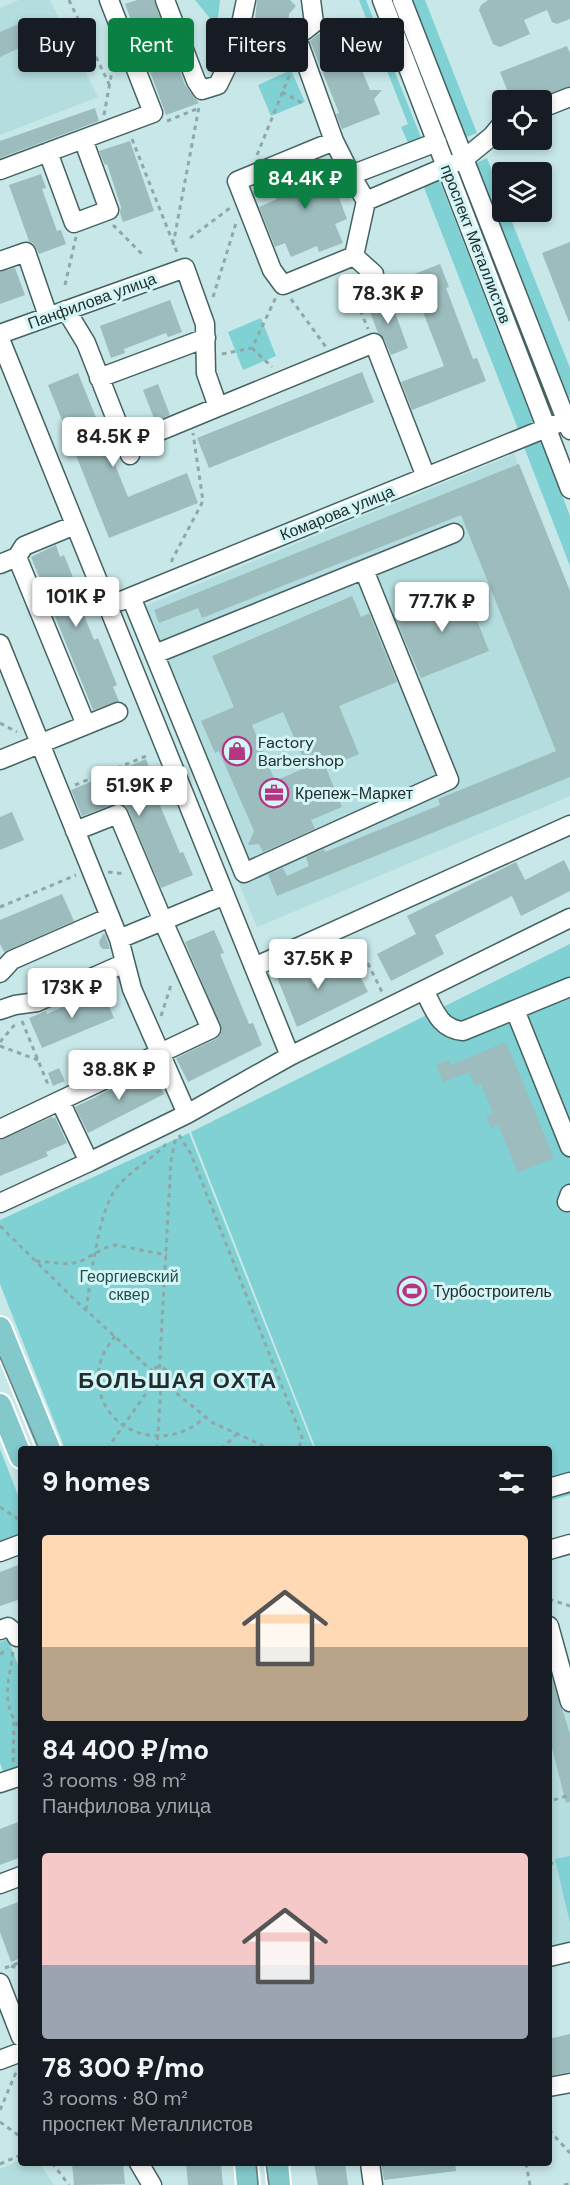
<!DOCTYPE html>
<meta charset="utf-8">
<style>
body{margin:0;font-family:"DM Sans",sans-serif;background:#242831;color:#f1f3f6;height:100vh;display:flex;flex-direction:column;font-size:22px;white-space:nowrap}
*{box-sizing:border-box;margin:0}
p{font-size:20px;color:#9ea1a6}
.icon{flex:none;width:33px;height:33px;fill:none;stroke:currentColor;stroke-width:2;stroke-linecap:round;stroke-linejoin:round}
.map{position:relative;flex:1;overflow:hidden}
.side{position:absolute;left:18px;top:1446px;width:534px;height:720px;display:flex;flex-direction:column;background:#171b24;border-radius:6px;box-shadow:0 3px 9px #0003}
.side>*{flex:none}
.hud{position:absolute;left:18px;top:18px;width:534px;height:54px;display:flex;gap:12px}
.buttons{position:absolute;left:492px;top:90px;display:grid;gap:12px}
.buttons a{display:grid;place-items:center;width:60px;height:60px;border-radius:6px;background:#171b24;box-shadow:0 3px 9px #0003;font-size:30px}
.price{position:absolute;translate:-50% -51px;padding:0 14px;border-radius:6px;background:#fff;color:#222;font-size:20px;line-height:39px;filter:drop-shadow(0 2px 3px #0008)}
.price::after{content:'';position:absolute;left:50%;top:36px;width:18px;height:14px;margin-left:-9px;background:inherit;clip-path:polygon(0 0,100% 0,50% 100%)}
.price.on{background:#0b8043;color:#fff}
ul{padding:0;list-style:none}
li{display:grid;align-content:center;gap:12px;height:318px;padding:0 24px}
li span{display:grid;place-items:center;height:186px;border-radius:6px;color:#555}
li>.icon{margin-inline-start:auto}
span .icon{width:108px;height:108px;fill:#fffc;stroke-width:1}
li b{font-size:26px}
h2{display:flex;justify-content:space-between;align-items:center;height:72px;padding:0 24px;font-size:26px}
.tag{padding:0 21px;border-radius:6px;background:#171b24;box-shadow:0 3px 9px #0003;font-size:21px;line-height:54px}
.tag.on{background:#0b8043;color:#fff}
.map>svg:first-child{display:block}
.built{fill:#b3ddde}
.green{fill:#7fd1d3}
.building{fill:#9dbcbd;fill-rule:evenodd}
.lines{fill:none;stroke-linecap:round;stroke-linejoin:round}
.minor-casing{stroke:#456263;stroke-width:21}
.major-casing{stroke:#fff;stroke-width:26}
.path{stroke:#8ea7a8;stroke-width:3;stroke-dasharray:4.5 4.5;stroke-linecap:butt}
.minor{stroke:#fff;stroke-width:18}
.major{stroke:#83c8ca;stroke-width:22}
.tram{stroke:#6c8182;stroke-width:1.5}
.labels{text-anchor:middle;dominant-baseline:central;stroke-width:6;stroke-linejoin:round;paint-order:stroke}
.street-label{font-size:16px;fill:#212d2e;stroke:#d4f5f5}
.poi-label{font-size:16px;fill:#212d2e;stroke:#d4f5f5;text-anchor:start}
.park-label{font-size:16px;fill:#1f4e4f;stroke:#d4f5f5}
.district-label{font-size:22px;font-weight:bold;letter-spacing:1.5px;fill:#212d2e;stroke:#d4f5f5}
</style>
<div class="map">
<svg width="570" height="2185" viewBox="0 0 570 2185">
<rect width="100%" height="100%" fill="#c7e7e8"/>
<!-- built -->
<path class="built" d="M19,0h31l48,97 -98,38v-127z
M514,454l56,138v204l-313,131 -129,-314z
M570,1665v288l-21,5v-288z
M21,2160v3h18l15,22h-54v-16z"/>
<!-- green -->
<path class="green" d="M195,0h25l-3,27z
M359,0h7l56,140 -13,5 -8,-18 7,-3z
M410,0h15l52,133 -13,5z
M291,70l14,32 -34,14 -13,-31z
M487,158l15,39v15h6l62,156v30l-5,2 -91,-236z
M439,179l94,243 -15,7 -95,-244z
M261,318l15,38 -33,14 -15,-38z
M541,440l29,76v50l-46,-119z
M570,944v551l-21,6v-52h-233l-125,-317z
M189,1133l125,316h-249l-65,-165v-64z
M0,1449l21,54v30l-21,8z
M8,1639l13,34v94l-17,6 -4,-10v-121z
M570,1856v67l-15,-64z"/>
<!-- building -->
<path class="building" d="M137,0h17l31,85 14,18 -33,12 -41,-111z
M257,0h33l6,6 -7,8 -1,13 -8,4h-26z
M488,0h82v19l-13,5 -5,-2 -5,-12 -23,10 6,14 -30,13 -7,-3 -14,-34 2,-5z
M30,19l9,20 -39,18v-25z
M344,24l7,17 12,1 -9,9 16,39h12l-8,9 6,15 -38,15 -6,-15 3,-1 -29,-72 7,-6z
M567,46l3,7v33l-36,14h-23l-11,-28z
M95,108l4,13 -99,37v-17z
M130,141l24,70 -31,11 -3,-9 1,-6 -14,-43 -2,1 -6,-14z
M324,159l23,60 -12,5 8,19 -24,9 -2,-6 -26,11 -6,-14 -10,4 -16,-40 18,-8 -7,-19z
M41,174l5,14 -4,1 15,42 4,-1 5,14 -27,10 -5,-10 -5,-3 -20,-56z
M570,242v79l-1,1 -27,-69z
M440,264l9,23 -3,1 27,71 4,-1 9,23 -74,29 -11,-28 43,-16 -35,-90z
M15,268l10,27 -25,9v-32z
M389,296l19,52 -17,7 -7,-16 -6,-6 -11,-29z
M170,300l12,32 -14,5 -2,-4 -42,16 1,4 -14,5 -11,-32z
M362,372l12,30 -165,66 -12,-30z
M78,373l50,124 59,-24 11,30 -89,35 -61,-153z
M158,384l12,31 -15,6 -12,-31z
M519,464l51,127v186l-293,119 -9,-22 15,-6 4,8 22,-10 -3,-9 18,-8 1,3 115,-47 -2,-6 118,-48 -95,-236 -259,103 -4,-10 -39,15 -5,-13z
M56,545l4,12 4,-2 19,47 -4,1 15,37 4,-2 19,47 -4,2 6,14 -26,9 -62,-153z
M464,587l25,64 -68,27 -27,-63z
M352,596l9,21 8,-4 28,69 -58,24 20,48 -33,14 16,39 -31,13 4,9 -52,23 -4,-8 -11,1 6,-14 -35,-80 -4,2 -14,-32 33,-14 -22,-51zM283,712l24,55 -32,14 -23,-56z
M146,759l9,24 -4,1 29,69 3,-1 10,23 -32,13 -33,-78 -4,-7 -10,1 -32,12 -11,-26z
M12,812l12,28 -24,10v-33z
M564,860l6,12v19l-49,25 -9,-20 -77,39 9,19 -53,27 -14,-27 39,-20 -9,-18 109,-54 9,18z
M62,894l12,27 -70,31 -4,-8v-24z
M214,930l10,23 -4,1 29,70 4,-1 9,22 -74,37 -12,-24 40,-19 4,-4 2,-5 -37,-88z
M103,934h2l5,15h-7l-3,-3 -1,-4z
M303,959l10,25 41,-21 14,29 -71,35 -23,-57z
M101,987l13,31 -72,30 -13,-30 17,-7 1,3 41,-18 -1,-3z
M506,1042l48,116 -36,15 -20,-48 -7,3 -5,-12 7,-3 -12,-29 -6,2 -6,-14 -26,10 -7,-17 13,-6 2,6z
M59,1068l6,13 -12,5 -5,-13z
M151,1070l13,24 -76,39 -13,-26z
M52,1117l1,2 2,-2 12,26 -21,9 2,4 -48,20v-36z
M21,1564v35l-21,7v-34z
M550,1671l20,63v68l-4,1 -14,-55 -3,1z
M21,1821v36l-21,8v-36z
M21,1901v57l-10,4 -11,-30v-23z
M570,2034v38l-21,4v-37z
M72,2163h51l2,21 -51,1z
M186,2163h35l2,22h-35z
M314,2163h31l3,22h-30z
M381,2163h74l1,8 -72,9z"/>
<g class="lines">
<!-- minor casing -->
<g class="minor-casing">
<path id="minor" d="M165,0l31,81 6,9 16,-5 18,-37c36,-2 50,-1 78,-25l-3,-23
M382,0l188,489
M402,0l168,430
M297,38l37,103 17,34 86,-33
M236,48l10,-48
M542,108l28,-11
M334,141l-97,40 35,89 11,15 71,-29 12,-55 -15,-26
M48,152l26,71 35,-13 -26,-71
M0,170l153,-57 -44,-113
M366,201l98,-42 28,-23 10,-12
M354,256l20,18
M0,261l26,-9 22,64
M66,310l20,33 44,112
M0,334l185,-66 20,56 1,49 12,34 156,-64 52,134
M0,339l290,717
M99,378l107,-40
M126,445l92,-38
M17,557l69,168
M0,564l17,-7 7,-11 51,-21
M131,597l113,276 205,-93 -85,-210
M121,601l445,-181
M0,644l119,295 13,50 55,125
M155,654l299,-121
M0,760l118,-48
M119,939l106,-44
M254,967l316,-142
M0,973l12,-13 98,-43
M424,990c10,19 15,39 39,41l107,-44
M0,1010l15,-5 22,-3 88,-39
M515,1010l55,137
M60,1101l29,61
M0,1129l211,-100 -48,-108 -45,-107 -43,17
M567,1202l3,-8
M0,1203l89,-41 98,-48 103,-58 280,-138
M549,1488l21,-6
M549,1550l21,-6
M0,1552l21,-8
M549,1626l21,76
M0,1630l8,-3 7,6 2,4
M0,1783l21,-7
M0,1884l21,-8
M549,1957l21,-5
M0,1983l21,54
M0,2060l21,-8
M549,2087l21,-4
M139,2163l13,22
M370,2163l3,22"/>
</g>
<!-- major casing -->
<g class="major-casing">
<path id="major" d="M0,1328l49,121
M0,1405l21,52
M246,2163l2,22
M277,2163l2,22"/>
</g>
<!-- path -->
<path class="path" d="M69,0l40,84
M282,92l20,11
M104,115l10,-55
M167,121l32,-13
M132,139l46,116
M257,155l35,-86
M113,225l31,31
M190,238l40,-30
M173,245l26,-138
M347,277l21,52
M65,285l11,-48
M213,297l23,-74
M291,299l35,48
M252,348l20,19
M222,354l30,-6 24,-51
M172,562v-2l31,-59 -10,-68
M0,723l17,9
M75,785l74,-30
M108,872l17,2
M0,907l76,-32
M356,939l26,53
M161,1016l11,-34
M22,1021l27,66
M0,1042l17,-20
M0,1046l38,14
M179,1135l12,19 112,286 -6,9
M0,1226l74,73 101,93 38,31 47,21 6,5
M36,1261l33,3 12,-3 24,-13 10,-3 52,10
M86,1310c5,-31 12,-99 31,-123 13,-16 34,-27 49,-43
M115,1336c-5,7 -11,15 -14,24 -18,63 58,101 104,57
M150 1376a9 9 0 1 1 18 0a9 9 0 1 1-18 0Z
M107,1449l52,-74
M157,1449l4,-64 -2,-10 12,-214 5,-24
M221,1449l16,-15
M0,1507l21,14
M549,1599l21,7
M13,1652c-4,29 -13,53 8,77
M0,1654l8,-5
M13,1762l1,-40
M549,1796l1,5 20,-6
M549,1862l7,3
M11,1966l10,3
M5,1968l16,-6
M0,2110l17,-40
M0,2122l21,15
M549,2130l21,23
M52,2163l17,22
M526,2163l4,22
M0,2164l21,-9
M564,2185l6,-1"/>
<!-- minor -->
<use href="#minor" class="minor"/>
<!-- major -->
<use href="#major" class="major"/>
<!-- tram -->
<path class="tram" d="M0,1357l39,92
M256,2163l2,22
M266,2163l3,22"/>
</g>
<!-- icons -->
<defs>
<g id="shop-ring" transform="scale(1.5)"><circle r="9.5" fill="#d4f5f5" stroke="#b43581" stroke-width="1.5"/><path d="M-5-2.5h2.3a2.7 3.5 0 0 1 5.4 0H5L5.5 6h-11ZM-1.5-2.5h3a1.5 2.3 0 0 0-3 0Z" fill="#b43581"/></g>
<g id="office-ring" transform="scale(1.5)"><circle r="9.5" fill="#d4f5f5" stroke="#b43581" stroke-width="1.5"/><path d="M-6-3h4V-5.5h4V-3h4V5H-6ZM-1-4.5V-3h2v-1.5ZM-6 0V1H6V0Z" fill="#b43581"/></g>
<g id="stadium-ring" transform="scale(1.5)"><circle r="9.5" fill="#d4f5f5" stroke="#b43581" stroke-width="1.5"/><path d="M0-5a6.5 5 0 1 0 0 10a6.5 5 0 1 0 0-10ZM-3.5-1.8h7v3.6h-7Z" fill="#b43581"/></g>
</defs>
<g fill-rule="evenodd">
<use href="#shop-ring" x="237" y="751"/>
<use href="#office-ring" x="274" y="793"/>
<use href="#stadium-ring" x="412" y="1291"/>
</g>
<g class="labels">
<!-- street labels -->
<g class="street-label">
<text transform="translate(476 244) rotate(69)">проспект Металлистов</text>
<text transform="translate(92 301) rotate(-20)">Панфилова улица</text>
<text transform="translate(337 513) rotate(-22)">Комарова улица</text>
</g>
<!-- poi labels -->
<g class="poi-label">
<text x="258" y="742">Factory<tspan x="258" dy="18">Barbershop</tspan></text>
<text x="295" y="793">Крепеж-Маркет</text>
<text x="433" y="1291">Турбостроитель</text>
</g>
<!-- park labels -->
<g class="park-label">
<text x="129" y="1276">Георгиевский<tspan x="129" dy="18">сквер</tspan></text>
</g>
<!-- district labels -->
<g class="district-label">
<text x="178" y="1380">БОЛЬШАЯ ОХТА</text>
</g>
</g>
</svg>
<div class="buttons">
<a><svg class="icon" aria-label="locate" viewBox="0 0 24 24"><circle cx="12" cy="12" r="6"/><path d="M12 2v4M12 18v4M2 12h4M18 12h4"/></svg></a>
<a><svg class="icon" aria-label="layers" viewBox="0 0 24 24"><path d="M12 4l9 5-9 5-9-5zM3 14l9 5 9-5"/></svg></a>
</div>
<b class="price on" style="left:305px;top:210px">84.4K ₽</b>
<b class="price" style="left:388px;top:325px">78.3K ₽</b>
<b class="price" style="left:113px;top:468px">84.5K ₽</b>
<b class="price" style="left:76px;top:628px">101K ₽</b>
<b class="price" style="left:442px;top:633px">77.7K ₽</b>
<b class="price" style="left:139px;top:817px">51.9K ₽</b>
<b class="price" style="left:318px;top:990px">37.5K ₽</b>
<b class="price" style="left:72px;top:1019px">173K ₽</b>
<b class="price" style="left:119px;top:1101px">38.8K ₽</b>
<div class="hud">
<a class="tag">Buy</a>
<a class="tag on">Rent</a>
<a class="tag">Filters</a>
<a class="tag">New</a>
</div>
<section class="side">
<h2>9 homes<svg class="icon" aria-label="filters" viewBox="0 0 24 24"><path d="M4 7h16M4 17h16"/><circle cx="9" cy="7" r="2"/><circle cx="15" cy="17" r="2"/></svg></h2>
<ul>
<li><span style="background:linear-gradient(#ffd9b3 60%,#b9a48a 0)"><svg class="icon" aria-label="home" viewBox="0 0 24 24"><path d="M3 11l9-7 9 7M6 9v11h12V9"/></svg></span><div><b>84 400 ₽/mo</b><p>3 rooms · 98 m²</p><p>Панфилова улица</p></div></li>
<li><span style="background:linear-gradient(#f6c9c9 60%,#9aa5b1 0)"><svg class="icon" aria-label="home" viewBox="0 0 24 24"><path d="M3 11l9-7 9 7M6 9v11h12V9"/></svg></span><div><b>78 300 ₽/mo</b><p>3 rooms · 80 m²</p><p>проспект Металлистов</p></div></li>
</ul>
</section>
</div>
